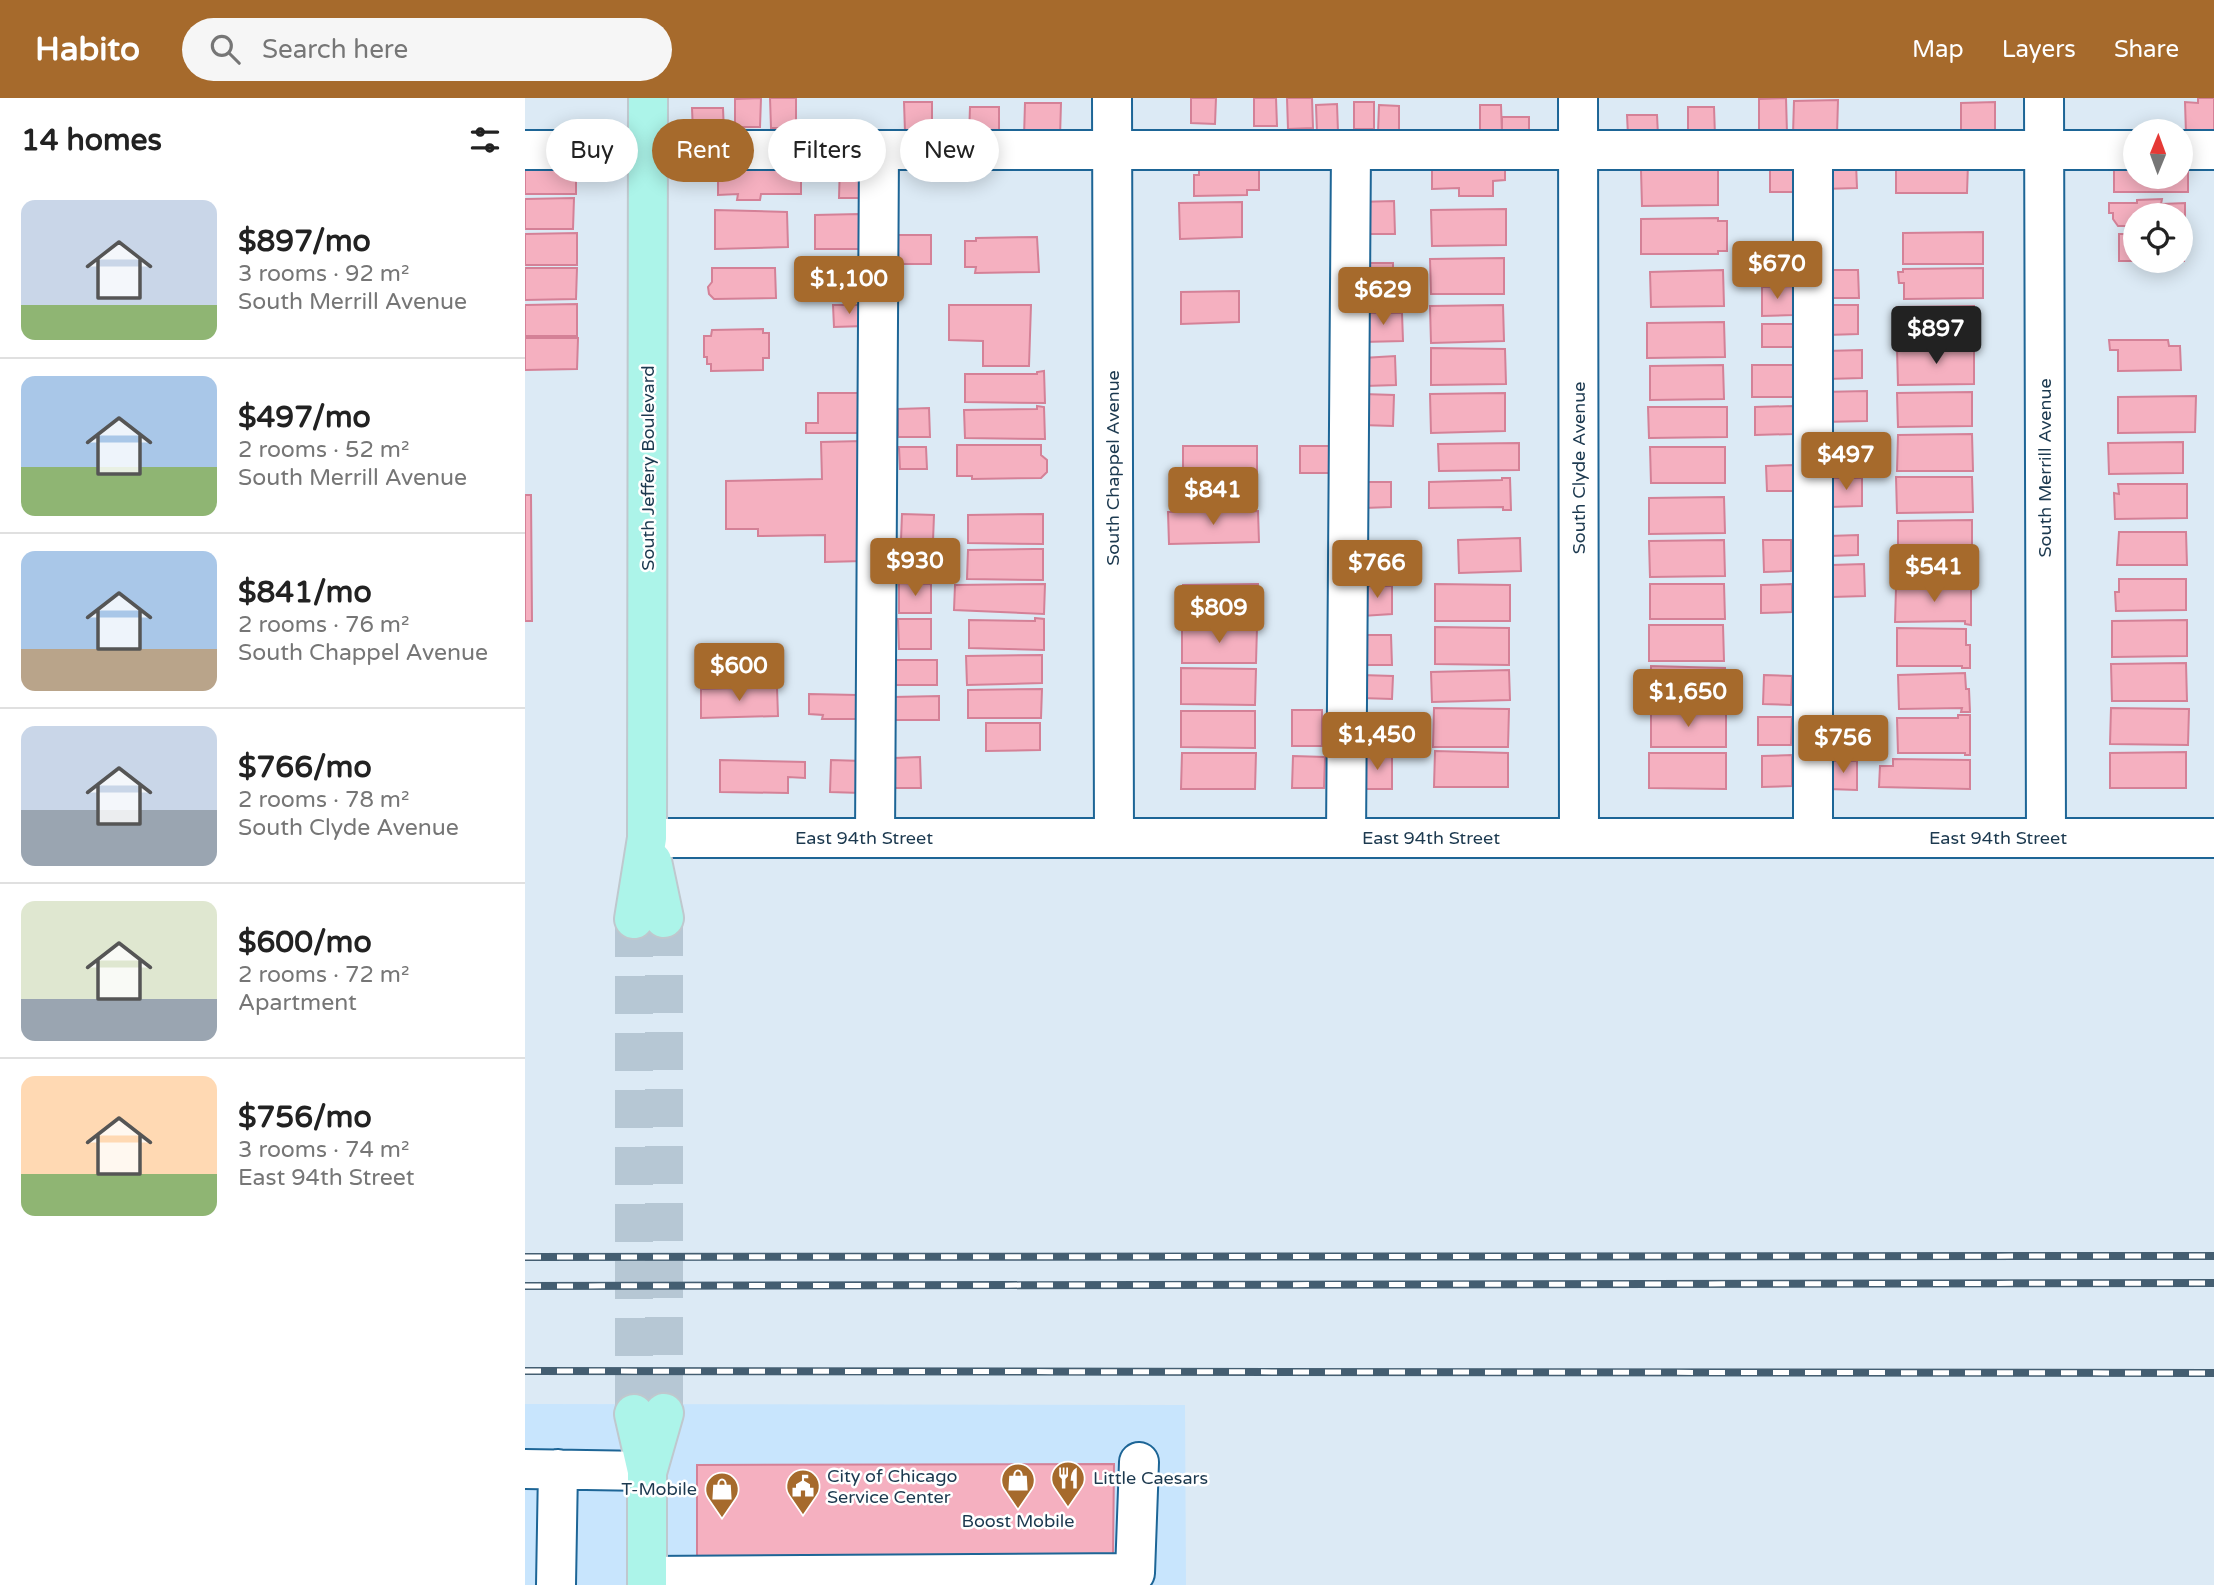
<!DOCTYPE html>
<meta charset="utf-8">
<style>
body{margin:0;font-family:"Varela Round",sans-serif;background:#f6f6f6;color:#222;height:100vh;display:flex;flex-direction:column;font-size:26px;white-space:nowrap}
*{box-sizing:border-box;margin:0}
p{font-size:23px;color:#767676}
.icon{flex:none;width:38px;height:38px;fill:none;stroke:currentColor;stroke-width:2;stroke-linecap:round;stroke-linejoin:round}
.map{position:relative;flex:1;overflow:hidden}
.sheet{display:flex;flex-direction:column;background:#fff;width:525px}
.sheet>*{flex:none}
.banner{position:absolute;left:21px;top:21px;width:665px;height:63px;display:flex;gap:14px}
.needle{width:46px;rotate:1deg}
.controls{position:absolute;left:1598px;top:21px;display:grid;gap:14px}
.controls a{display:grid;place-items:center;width:70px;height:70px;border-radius:50%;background:#fff;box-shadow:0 4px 18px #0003;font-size:35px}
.price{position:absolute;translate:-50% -60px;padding:0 16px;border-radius:7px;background:#a66a2c;color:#fff;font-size:23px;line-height:46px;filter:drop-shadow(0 2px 4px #0008)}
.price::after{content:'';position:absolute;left:50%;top:42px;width:21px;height:16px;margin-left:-10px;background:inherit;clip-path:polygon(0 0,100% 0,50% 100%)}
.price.selected{background:#222;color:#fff}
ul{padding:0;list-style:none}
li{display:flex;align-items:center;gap:21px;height:175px;padding:0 21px}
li+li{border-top:2px solid #e0e0e0}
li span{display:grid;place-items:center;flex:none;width:196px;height:140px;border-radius:14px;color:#555}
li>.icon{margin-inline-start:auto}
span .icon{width:84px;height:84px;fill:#fffc;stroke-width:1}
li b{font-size:30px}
h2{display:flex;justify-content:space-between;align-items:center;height:84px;padding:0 21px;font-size:30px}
.pill{padding:0 24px;border-radius:32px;background:#fff;box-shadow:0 4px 18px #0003;font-size:24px;line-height:63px}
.pill.selected{background:#a66a2c;color:#fff}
header{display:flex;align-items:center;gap:42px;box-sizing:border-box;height:98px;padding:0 35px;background:#a66a2c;color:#fff}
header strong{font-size:33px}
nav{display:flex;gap:38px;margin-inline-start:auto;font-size:24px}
.search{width:490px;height:63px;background:#f6f6f6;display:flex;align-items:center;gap:18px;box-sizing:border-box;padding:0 24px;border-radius:38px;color:#767676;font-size:26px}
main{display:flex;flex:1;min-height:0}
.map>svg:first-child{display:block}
.built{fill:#c8e5fd}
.building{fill:#f5b0c0;stroke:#d48197;stroke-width:2}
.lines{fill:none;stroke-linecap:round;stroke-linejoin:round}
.major-tunnel{stroke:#b6c7d4;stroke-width:38;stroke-dasharray:38 19;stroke-linecap:butt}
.minor-casing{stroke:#1d6596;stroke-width:42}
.major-casing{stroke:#bfc8ce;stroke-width:42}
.minor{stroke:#fff;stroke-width:38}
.major{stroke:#acf4e9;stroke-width:38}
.rail-casing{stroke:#445e71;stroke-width:8}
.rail{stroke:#fff;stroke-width:5;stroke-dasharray:16;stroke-linecap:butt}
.labels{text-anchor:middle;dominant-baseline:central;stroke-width:5;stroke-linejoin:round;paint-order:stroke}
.street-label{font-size:18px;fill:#1c394f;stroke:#fff}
.poi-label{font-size:18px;fill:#1c394f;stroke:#fff;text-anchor:start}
</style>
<header>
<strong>Habito</strong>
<div class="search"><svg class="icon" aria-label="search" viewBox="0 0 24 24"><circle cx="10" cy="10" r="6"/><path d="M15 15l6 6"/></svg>Search here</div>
<nav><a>Map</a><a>Layers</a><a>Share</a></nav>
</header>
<main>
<section class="sheet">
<h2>14 homes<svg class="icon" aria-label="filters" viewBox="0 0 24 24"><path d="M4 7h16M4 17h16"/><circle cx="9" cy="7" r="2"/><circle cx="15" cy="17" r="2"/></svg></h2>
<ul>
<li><span style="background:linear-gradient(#c9d6e8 75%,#8fb573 0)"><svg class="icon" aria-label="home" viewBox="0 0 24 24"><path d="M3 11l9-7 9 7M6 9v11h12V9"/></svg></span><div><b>$897/mo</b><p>3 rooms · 92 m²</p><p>South Merrill Avenue</p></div></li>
<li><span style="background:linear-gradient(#a9c7e8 65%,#8fb573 0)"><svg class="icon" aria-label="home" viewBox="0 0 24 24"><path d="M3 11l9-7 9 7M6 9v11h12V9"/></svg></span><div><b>$497/mo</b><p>2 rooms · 52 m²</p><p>South Merrill Avenue</p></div></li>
<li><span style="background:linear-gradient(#a9c7e8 70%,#b9a48a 0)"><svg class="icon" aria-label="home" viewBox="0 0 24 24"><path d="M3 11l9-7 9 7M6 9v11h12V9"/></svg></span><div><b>$841/mo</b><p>2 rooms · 76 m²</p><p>South Chappel Avenue</p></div></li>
<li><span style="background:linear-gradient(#c9d6e8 60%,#9aa5b1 0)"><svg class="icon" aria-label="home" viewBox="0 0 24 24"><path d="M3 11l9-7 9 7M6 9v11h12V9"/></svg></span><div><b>$766/mo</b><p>2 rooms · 78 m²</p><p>South Clyde Avenue</p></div></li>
<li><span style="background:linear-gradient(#dfe7d0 70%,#9aa5b1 0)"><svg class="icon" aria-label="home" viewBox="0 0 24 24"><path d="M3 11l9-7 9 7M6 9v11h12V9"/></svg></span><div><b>$600/mo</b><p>2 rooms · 72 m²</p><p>Apartment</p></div></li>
<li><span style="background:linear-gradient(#ffd9b3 70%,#8fb573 0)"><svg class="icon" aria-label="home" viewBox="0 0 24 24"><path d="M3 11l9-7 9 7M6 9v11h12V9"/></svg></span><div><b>$756/mo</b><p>3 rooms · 74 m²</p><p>East 94th Street</p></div></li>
</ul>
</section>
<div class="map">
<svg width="1689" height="1487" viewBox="0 0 1689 1487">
<rect width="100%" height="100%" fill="#dceaf5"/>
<!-- built -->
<path class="built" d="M0,1306l660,1 1,180h-661z"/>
<!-- building -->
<path class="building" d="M236,0l-1,29h-25v-28z
M245,0h26v30h-25z
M666,0h25l-1,26 -24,-1z
M729,0h22l1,28h-23z
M762,0h25l1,30 -25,1z
M1261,0l1,35 -28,1v-35z
M1673,0h16v36h-28l-1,-32 13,1z
M1313,2l-1,35 -44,-1 1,-33z
M379,4h28v30h-27z
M829,4h20v27h-20z
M1470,4v28l-34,1v-28z
M500,5h36l-1,34h-36z
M812,6l1,28 -21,1 -1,-28z
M854,7l20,1v28l-21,-1z
M955,7h21l1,29h-22z
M445,9h29v29l-30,1z
M1163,9h26l1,29h-27z
M167,10h31l1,25h-31z
M1102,17h30l1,20h-30z
M977,19h27v17h-27z
M980,62v20l-12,1v15h-34v-8l-27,1v-23z
M674,64l60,5v23h-12v5l-53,1v-21h5z
M276,65v31h-40l-1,6h-23l1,-6 -20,1v-31z
M315,65h28l-1,35h-28z
M1331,65l1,25 -34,1 -1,-25z
M0,66h51v30h-51z
M1276,66l1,28h-32v-27z
M1371,66h72l-1,29h-71z
M1589,67h21v12h46v-12h7v27h-74z
M1116,72h77v35l-76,1z
M49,100l-1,31h-48v-30z
M1637,101l-1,5 24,-1v15h-4v-3h-46v11h-17l-5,-7v-6h-4v-10h28v-3z
M869,103l1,33h-36l-1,-32z
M717,104v35l-62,2 -1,-36z
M981,111v36l-74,1 -1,-36z
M190,112l72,2 1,35 -73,2z
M334,116v35h-44v-34z
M1193,120v3h9v30h-9v3h-77v-35z
M1458,134v32h-80v-31z
M52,135v32h-52v-31z
M1656,135h2l1,28h-65v-27h16v27h46z
M372,137h34v29h-34z
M512,139l2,35 -64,1 1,-6h-11v-26h11v-3z
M979,160v36h-73l-1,-35z
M837,165h31v29h-31z
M0,170h52l-1,31 -51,1z
M187,170h63l1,30 -62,1 -5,-5 -1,-7 4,-5z
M1458,170v30l-79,1v-16h-5l-1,-11h5v-3z
M1198,172l1,36 -73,1 -1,-35z
M1306,172h27l1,28h-28z
M1268,188v29l-31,1v-29z
M714,193v31l-58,2v-32z
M52,206v32h-52v-31z
M308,207h31l1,21 -31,1z
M424,207h82l-2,61h-46v-25l-34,-1z
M978,207l1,36 -73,2 -1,-37z
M1301,207h32v29l-31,1z
M1449,208l1,36h-78v-35z
M838,215h39l1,28 -40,1z
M1199,224l1,35 -78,1v-35z
M1237,226h31l1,23h-32z
M238,231v4h6v25h-6v12l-52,1v-7h-4v-7h-3v-21h7l1,-6z
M0,240h53l-1,31 -52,1z
M1584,242h59l1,6h11l1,24 -63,1v-21h-8z
M906,250l74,1 1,35 -75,1z
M1449,250v36l-76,1 -1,-36z
M1337,252v28l-35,1 -1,-28z
M870,258l1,29 -31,1 -2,-28z
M1198,267l1,34 -74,1v-34z
M1227,267h41v32h-41z
M519,273l1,32 -80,-1v-28h72v-2z
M1342,293v30l-44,1 -1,-30z
M1447,294v34l-74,1 -1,-34z
M293,295h50v40h-62v-10h12z
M980,295v38l-74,2 -1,-39z
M838,296l31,1 -1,31 -31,-1z
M1671,298l-1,36 -77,1v-36z
M512,308l7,1 1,32 -80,-1 -1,-28 73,-1z
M1268,308l1,28 -39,1v-28z
M1123,309h79v30l-78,1z
M404,310l1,29h-32v-28z
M1447,336l1,37h-76l1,-36z
M1333,337v32h-29l-1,-31z
M337,343l1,120 -38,1v-27l-67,1v-7h-32v-48l96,-2 -1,-37z
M1658,344v31l-74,1 -1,-31z
M994,345v27l-80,1 -1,-27z
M432,347h84v10l6,5v12l-6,6 -69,1v-3h-15z
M658,348h74v27l-74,1z
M775,348h29v27h-29z
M374,349h27l1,22h-27z
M1125,349h75v36h-74z
M1269,367v26h-27l-1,-25z
M1371,379h76l1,35 -76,1z
M977,380h8l1,32h-8v-3l-74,1v-26l73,-2z
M1304,380h33v28l-32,1z
M657,382h75l-1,28h-74z
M839,384h27v25l-27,1z
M1593,386h69v34l-72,1 -1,-26 5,1z
M0,397h6l1,126h-7z
M1199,399l1,36 -76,1v-36z
M733,413l1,31 -90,2 -1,-32z
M377,416l32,1 -1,26 -32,-1z
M518,416v30l-75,-1v-28z
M1447,422v35l-74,1v-35z
M1594,434h67l1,33h-70z
M1333,437v20l-29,1v-20z
M995,440l1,33 -62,2 -1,-33z
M1199,442l1,36 -75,1 -1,-36z
M1238,442h28v31l-27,1z
M509,451h9v31l-76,-1 1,-29z
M407,452l2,22h-34v-21z
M1339,466l1,32 -33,1v-32z
M1594,481h67v31l-70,1 -1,-19h4z
M374,485l32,1v29h-32z
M520,486l-1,30 -90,-4 1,-25z
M733,486v36l-75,1v-36z
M910,486l75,1v36h-75z
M1125,486h74l1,35h-75z
M1267,486v28l-31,1v-28z
M1439,486h7v41l-6,-1v-3l-70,1 1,-34 68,-1z
M836,488h31v28l-30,2z
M510,520l9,1v31l-75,-2v-28l66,1z
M373,521h33v30h-32z
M1662,522v36l-75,1v-36z
M1124,527h74l1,36h-75z
M657,529h75l-1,36h-74z
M910,529l74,1v37l-74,-1z
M1372,530l69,1v16h4v23h-8v-2h-65z
M835,537h31l1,30h-31z
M517,557v28l-75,2 -1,-29z
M367,562h45v25h-45z
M1661,565l1,38h-75l-1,-37z
M1126,568l74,2 -1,36 -73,-1z
M656,570l75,1 -1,36 -74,-1z
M984,572l1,30 -78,2 -1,-30z
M1440,575l1,16h3l1,23h-9l1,-4 -63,1 -1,-34z
M836,577l32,1 -1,23 -31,-1z
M1239,577l28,1 -1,29 -28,-1z
M252,589l1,29 -77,2v-29z
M517,591l-1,29h-73v-28z
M284,596l48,1 -1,24h-34l1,-4 -14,-1z
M414,598v24h-45v-23z
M909,610l75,1 -1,38h-75z
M1586,610l78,1 -1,36 -78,-1z
M767,612h30v36h-30z
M1126,612l75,1v36h-75z
M656,613h74v37l-74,-1z
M1433,617h12v40h-5v-2h-67l-1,-35h61z
M837,619l33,1 -1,29 -32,-1z
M1233,619h34l-1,28h-33z
M1304,622h33v34h-33z
M461,625h54v27l-54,1z
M910,653l73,2v34h-74z
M1661,654v36h-76v-35z
M657,655h74l-1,36h-74z
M1124,655h77v36l-77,-1z
M836,656h31v35h-31z
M1267,657v31l-30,1v-31z
M768,658l32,1 -1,31h-32z
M395,659l1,31h-26l-1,-30z
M1368,661l77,1v29l-91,-2 1,-21h13z
M195,662l85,2v16l-17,-1v16l-68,-1z
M306,662l31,1 -1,32 -31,-1z
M1305,663h27v29l-28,-1z
M589,1366l-1,92 -416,1v-92z"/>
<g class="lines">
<!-- major-tunnel -->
<path class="major-tunnel" d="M139,820v495
M109,821v495"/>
<!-- minor casing -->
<g class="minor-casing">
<path id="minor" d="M587,0l2,740
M1053,0l1,740
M1519,0l2,740
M0,52h1610
M1288,52v688
M1656,52h33
M122,740h1567
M350,740l4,-688
M821,740l5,-688
M0,1371l122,2
M122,1478l488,-3 4,-111
M31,1487l2,-116"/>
</g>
<!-- major casing -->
<g class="major-casing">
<path id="major" d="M127,763l12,57
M109,821l13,-81 1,-740
M109,1316l13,57v114
M123,1371l16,-56"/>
</g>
<!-- minor -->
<use href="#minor" class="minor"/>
<!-- major -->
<use href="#major" class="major"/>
<!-- rail casing -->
<g class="rail-casing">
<path id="rail" d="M0,1159l1689,-1
M0,1188l1689,-3
M0,1273l1689,2"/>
</g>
<!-- rail -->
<use href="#rail" class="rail"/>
</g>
<!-- icons -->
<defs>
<g id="restaurant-pin" transform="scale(1.75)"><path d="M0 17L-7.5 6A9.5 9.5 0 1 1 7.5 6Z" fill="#a66a2c" stroke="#fff"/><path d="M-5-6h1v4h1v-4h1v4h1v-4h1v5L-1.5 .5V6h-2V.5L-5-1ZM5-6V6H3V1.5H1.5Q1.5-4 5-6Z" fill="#fff"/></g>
<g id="shop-pin" transform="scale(1.75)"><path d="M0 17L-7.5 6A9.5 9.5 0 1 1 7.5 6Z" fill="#a66a2c" stroke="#fff"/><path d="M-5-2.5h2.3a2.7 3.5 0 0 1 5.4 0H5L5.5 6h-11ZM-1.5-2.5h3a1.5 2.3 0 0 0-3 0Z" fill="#fff"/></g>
<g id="civic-pin" transform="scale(1.75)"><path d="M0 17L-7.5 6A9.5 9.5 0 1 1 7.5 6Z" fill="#a66a2c" stroke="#fff"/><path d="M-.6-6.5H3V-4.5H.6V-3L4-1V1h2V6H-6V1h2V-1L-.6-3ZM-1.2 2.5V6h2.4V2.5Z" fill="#fff"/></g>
</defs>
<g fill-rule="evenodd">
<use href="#restaurant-pin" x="543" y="1380"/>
<use href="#shop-pin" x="493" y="1382"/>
<use href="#civic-pin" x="278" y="1388"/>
<use href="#shop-pin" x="197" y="1391"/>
</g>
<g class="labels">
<!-- street labels -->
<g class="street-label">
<text transform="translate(123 370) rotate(-90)">South Jeffery Boulevard</text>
<text transform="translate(588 370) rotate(-90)">South Chappel Avenue</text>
<text transform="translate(1054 370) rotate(-90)">South Clyde Avenue</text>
<text transform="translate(1520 370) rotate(-90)">South Merrill Avenue</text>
<text x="339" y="740">East 94th Street</text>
<text x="906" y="740">East 94th Street</text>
<text x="1473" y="740">East 94th Street</text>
</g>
<!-- poi labels -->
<g class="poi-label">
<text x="302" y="1378">City of Chicago<tspan x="302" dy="21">Service Center</tspan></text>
<text x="568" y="1380">Little Caesars</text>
<text x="172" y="1391" text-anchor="end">T-Mobile</text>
<text x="493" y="1423" text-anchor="middle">Boost Mobile</text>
</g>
</g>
</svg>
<div class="controls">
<a><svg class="needle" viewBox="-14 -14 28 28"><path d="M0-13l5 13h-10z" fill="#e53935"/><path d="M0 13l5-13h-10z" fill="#767676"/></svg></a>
<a><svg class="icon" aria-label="locate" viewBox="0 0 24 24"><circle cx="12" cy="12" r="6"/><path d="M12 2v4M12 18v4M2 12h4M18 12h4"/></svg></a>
</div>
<b class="price" style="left:1252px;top:203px">$670</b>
<b class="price" style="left:324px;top:218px">$1,100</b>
<b class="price" style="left:858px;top:229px">$629</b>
<b class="price selected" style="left:1411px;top:268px">$897</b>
<b class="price" style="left:1321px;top:394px">$497</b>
<b class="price" style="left:688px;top:429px">$841</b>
<b class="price" style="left:390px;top:500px">$930</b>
<b class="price" style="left:852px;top:502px">$766</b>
<b class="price" style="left:1409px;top:506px">$541</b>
<b class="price" style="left:694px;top:547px">$809</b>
<b class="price" style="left:214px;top:605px">$600</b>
<b class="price" style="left:1163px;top:631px">$1,650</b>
<b class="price" style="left:852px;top:674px">$1,450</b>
<b class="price" style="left:1318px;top:677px">$756</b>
<div class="banner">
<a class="pill">Buy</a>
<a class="pill selected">Rent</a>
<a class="pill">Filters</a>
<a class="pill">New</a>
</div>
</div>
</main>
